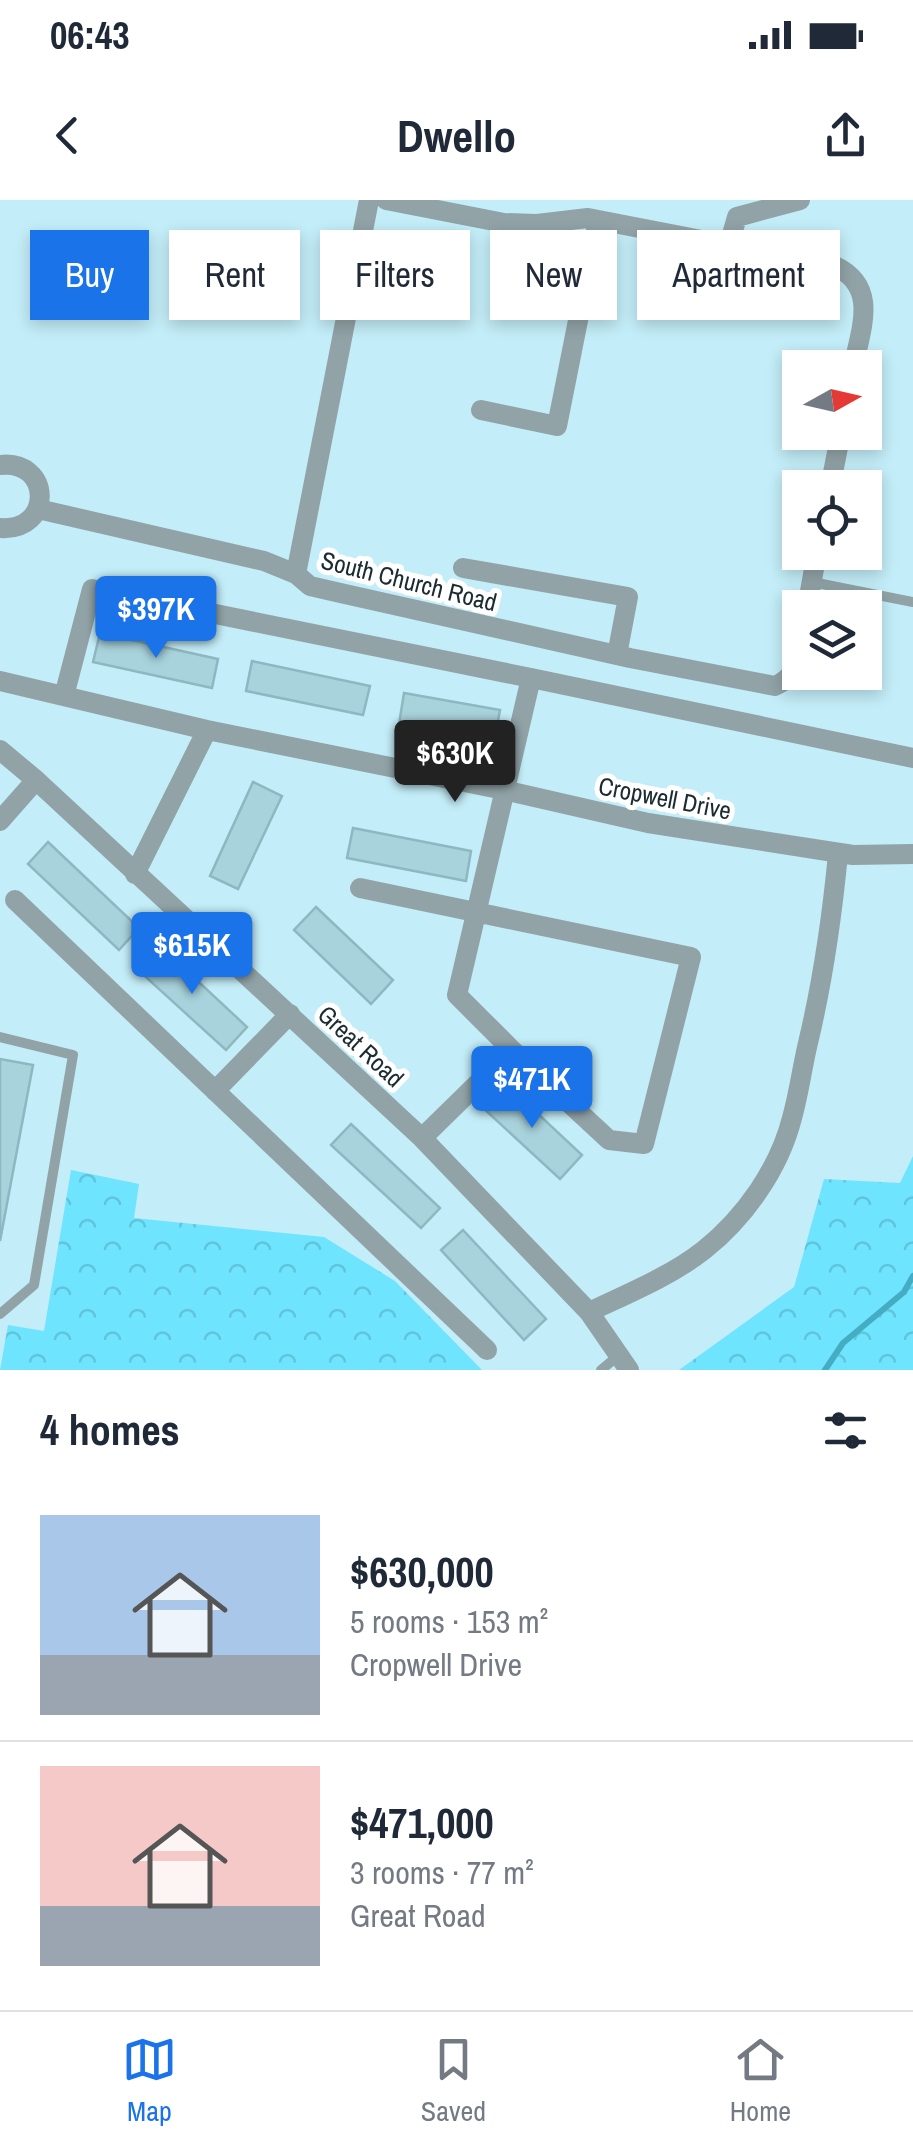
<!DOCTYPE html>
<meta charset="utf-8">
<style>
body{margin:0;font-family:"Archivo Narrow",sans-serif;background:#f6f6f7;color:#1f2937;height:100vh;display:flex;flex-direction:column;font-size:38px;white-space:nowrap}
*{box-sizing:border-box;margin:0}
p{font-size:32px;color:#747a83}
.icon{flex:none;width:55px;height:55px;fill:none;stroke:currentColor;stroke-width:2;stroke-linecap:round;stroke-linejoin:round}
.map{position:relative;height:1170px;overflow:hidden}
.sheet{display:flex;flex-direction:column;background:#fff;flex:1}
.sheet>*{flex:none}
.guide{position:absolute;left:30px;top:30px;width:855px;height:90px;display:flex;gap:20px}
.needle{width:65px;rotate:82deg}
.fabs{position:absolute;left:782px;top:150px;display:grid;gap:20px}
.fabs a{display:grid;place-items:center;width:100px;height:100px;border-radius:0px;background:#fff;box-shadow:0 5px 15px #0003;font-size:50px}
.price{position:absolute;translate:-50% -85px;padding:0 22px;border-radius:10px;background:#1a73e8;color:#fff;font-size:32px;line-height:65px;filter:drop-shadow(0 2px 5px #0008)}
.price::after{content:'';position:absolute;left:50%;top:60px;width:30px;height:22px;margin-left:-15px;background:inherit;clip-path:polygon(0 0,100% 0,50% 100%)}
.price.active{background:#222;color:#fff}
ul{padding:0;list-style:none}
li{display:flex;align-items:center;gap:30px;height:250px;padding:0 40px}
li+li{border-top:2px solid #e0e1e3}
li span{display:grid;place-items:center;flex:none;width:280px;height:200px;border-radius:0px;color:#555}
li>.icon{margin-inline-start:auto}
span .icon{width:120px;height:120px;fill:#fffc;stroke-width:1}
li b{font-size:42px}
h2{display:flex;justify-content:space-between;align-items:center;height:120px;padding:0 40px;font-size:42px}
.tag{padding:0 35px;border-radius:0px;background:#fff;box-shadow:0 5px 15px #0003;font-size:35px;line-height:90px}
.tag.active{background:#1a73e8;color:#fff}
.status{display:flex;justify-content:space-between;align-items:center;height:70px;padding:0 50px;background:#fff;direction:ltr}
.status svg{height:28px;fill:currentColor}
header{display:flex;justify-content:space-between;align-items:center;height:130px;padding:0 40px;background:#fff;font-size:45px;font-weight:700}
.dock{display:flex;justify-content:space-around;align-items:center;height:140px;border-top:2px solid #e0e1e3;background:#fff;font-size:28px;color:#747a83}
.dock a{display:grid;justify-items:center;gap:5px}
.dock .active{color:#1a73e8}
.map>svg:first-child{display:block}
.forest{fill:url(#forest-crowns)}
.lines{fill:none;stroke-linecap:round;stroke-linejoin:round}
.stream{stroke:#45adc3;stroke-width:6}
.building{fill:#a8d2dc;stroke:#8fb7c1;stroke-width:2.5}
.service{stroke:#91a3a7;stroke-width:10}
.minor{stroke:#91a3a7;stroke-width:20}
.labels{text-anchor:middle;dominant-baseline:central;stroke-width:10;stroke-linejoin:round;paint-order:stroke}
.street-label{font-size:25px;fill:#1b2b2f;stroke:#fff}
</style>
<div class="status"><b>06:43</b><svg viewBox="0 0 49 12"><path d="M0 12V9h3v3zM5 12V6h3v6zM10 12V3h3v9zM15 12V0h3v12zM26 1h20v11H26zM47 4h2v5h-2z"/></svg></div>
<header><svg class="icon" aria-label="back" viewBox="0 0 24 24"><path d="M15 5l-7 7 7 7"/></svg>Dwello<svg class="icon" aria-label="share" viewBox="0 0 24 24"><path d="M12 15V3M7 8l5-5 5 5M5 13v7h14v-7"/></svg></header>
<div class="map">
<svg width="913" height="1170" viewBox="0 0 913 1170">
<defs>
<pattern id="forest-crowns" width="20" height="18" patternUnits="userSpaceOnUse" patternTransform="scale(2.5)"><rect width="20" height="18" fill="#6fe4fe"/><path d="M2 6a3 3 0 1 1 6 0M12 15a3 3 0 1 1 6 0" fill="none" stroke="#60c4da"/></pattern>
</defs>
<rect width="100%" height="100%" fill="#c3edf8"/>
<!-- forest -->
<path class="forest" d="M913,956v214h-234l115,-83 30,-108 76,4z
M71,970l68,14 -5,34 190,19 71,44 87,89h-482l8,-45 36,6z"/>
<g class="lines">
<!-- stream -->
<path class="stream" d="M825,1170l18,-27 61,-51 9,-16"/>
</g>
<!-- building -->
<path class="building" d="M100,433l118,26 -6,29 -119,-26z
M252,461l118,25 -7,29 -117,-24z
M404,493l96,17 -6,32 -95,-18z
M253,582l29,14 -44,93 -28,-13z
M353,628l118,23 -5,30 -119,-23z
M48,642l91,86 -20,22 -91,-86z
M316,707l77,73 -22,24 -77,-74z
M159,745l88,82 -21,23 -89,-81z
M0,859l33,6 -33,176z
M504,882l78,73 -22,24 -78,-72z
M351,924l89,84 -19,20 -90,-83z
M463,1030l83,89 -22,21 -83,-90z"/>
<g class="lines">
<!-- service -->
<path class="service" d="M812,382l101,20
M0,837l73,18 -39,230 -34,29
M601,1170l18,-15"/>
<!-- minor -->
<path class="minor" d="M369,0l-73,374 14,12 26,6 294,66 145,28c20,-9 21,-21 25,-41
M386,0l118,23 33,1 51,-6 247,48c44,21 26,62 18,102
M729,45l8,-28 63,-17
M481,210l76,16 41,-206
M0,265c52,-6 54,67 0,63
M830,288l11,-56
M38,309l226,52 32,13
M463,368l165,29 -11,58
M807,408l10,-56
M0,481l207,49 297,60 144,33 205,32 60,-1
M64,496l28,-107 439,89
M0,550l36,30 386,358 167,174 40,58
M0,621l36,-41
M135,674l72,-144
M360,688l331,69 -47,187 -35,-4 -97,-90
M15,700l472,450
M215,891l75,-77
M422,938l90,-88 -55,-55 74,-317 382,80
M589,1112c38,-18 82,-36 115,-62 41,-33 75,-81 88,-132 7,-25 10,-50 16,-75 15,-63 24,-126 30,-189"/>
</g>
<g class="labels">
<!-- street labels -->
<g class="street-label">
<text transform="translate(409 381) rotate(14)">South Church Road</text>
<text transform="translate(665 598) rotate(11)">Cropwell Drive</text>
<text transform="translate(361 846) rotate(43)">Great Road</text>
</g>
</g>
</svg>
<div class="fabs">
<a><svg class="needle" viewBox="-14 -14 28 28"><path d="M0-13l5 13h-10z" fill="#e53935"/><path d="M0 13l5-13h-10z" fill="#747a83"/></svg></a>
<a><svg class="icon" aria-label="locate" viewBox="0 0 24 24"><circle cx="12" cy="12" r="6"/><path d="M12 2v4M12 18v4M2 12h4M18 12h4"/></svg></a>
<a><svg class="icon" aria-label="layers" viewBox="0 0 24 24"><path d="M12 4l9 5-9 5-9-5zM3 14l9 5 9-5"/></svg></a>
</div>
<b class="price" style="left:156px;top:461px">$397K</b>
<b class="price active" style="left:455px;top:605px">$630K</b>
<b class="price" style="left:192px;top:797px">$615K</b>
<b class="price" style="left:532px;top:931px">$471K</b>
<div class="guide">
<a class="tag active">Buy</a>
<a class="tag">Rent</a>
<a class="tag">Filters</a>
<a class="tag">New</a>
<a class="tag">Apartment</a>
</div>
</div>
<section class="sheet">
<h2>4 homes<svg class="icon" aria-label="filters" viewBox="0 0 24 24"><path d="M4 7h16M4 17h16"/><circle cx="9" cy="7" r="2"/><circle cx="15" cy="17" r="2"/></svg></h2>
<ul>
<li><span style="background:linear-gradient(#a9c7e8 70%,#9aa5b1 0)"><svg class="icon" aria-label="home" viewBox="0 0 24 24"><path d="M3 11l9-7 9 7M6 9v11h12V9"/></svg></span><div><b>$630,000</b><p>5 rooms · 153 m²</p><p>Cropwell Drive</p></div></li>
<li><span style="background:linear-gradient(#f6c9c9 70%,#9aa5b1 0)"><svg class="icon" aria-label="home" viewBox="0 0 24 24"><path d="M3 11l9-7 9 7M6 9v11h12V9"/></svg></span><div><b>$471,000</b><p>3 rooms · 77 m²</p><p>Great Road</p></div></li>
</ul>
</section>
<nav class="dock">
<a class="active"><svg class="icon" aria-label="map" viewBox="0 0 24 24"><path d="M3 6l6-2 6 2 6-2v14l-6 2-6-2-6 2zM9 4v14M15 6v14"/></svg>Map</a>
<a><svg class="icon" aria-label="saved" viewBox="0 0 24 24"><path d="M7 4h10v16l-5-4-5 4z"/></svg>Saved</a>
<a><svg class="icon" aria-label="home" viewBox="0 0 24 24"><path d="M3 11l9-7 9 7M6 9v11h12V9"/></svg>Home</a>
</nav>
